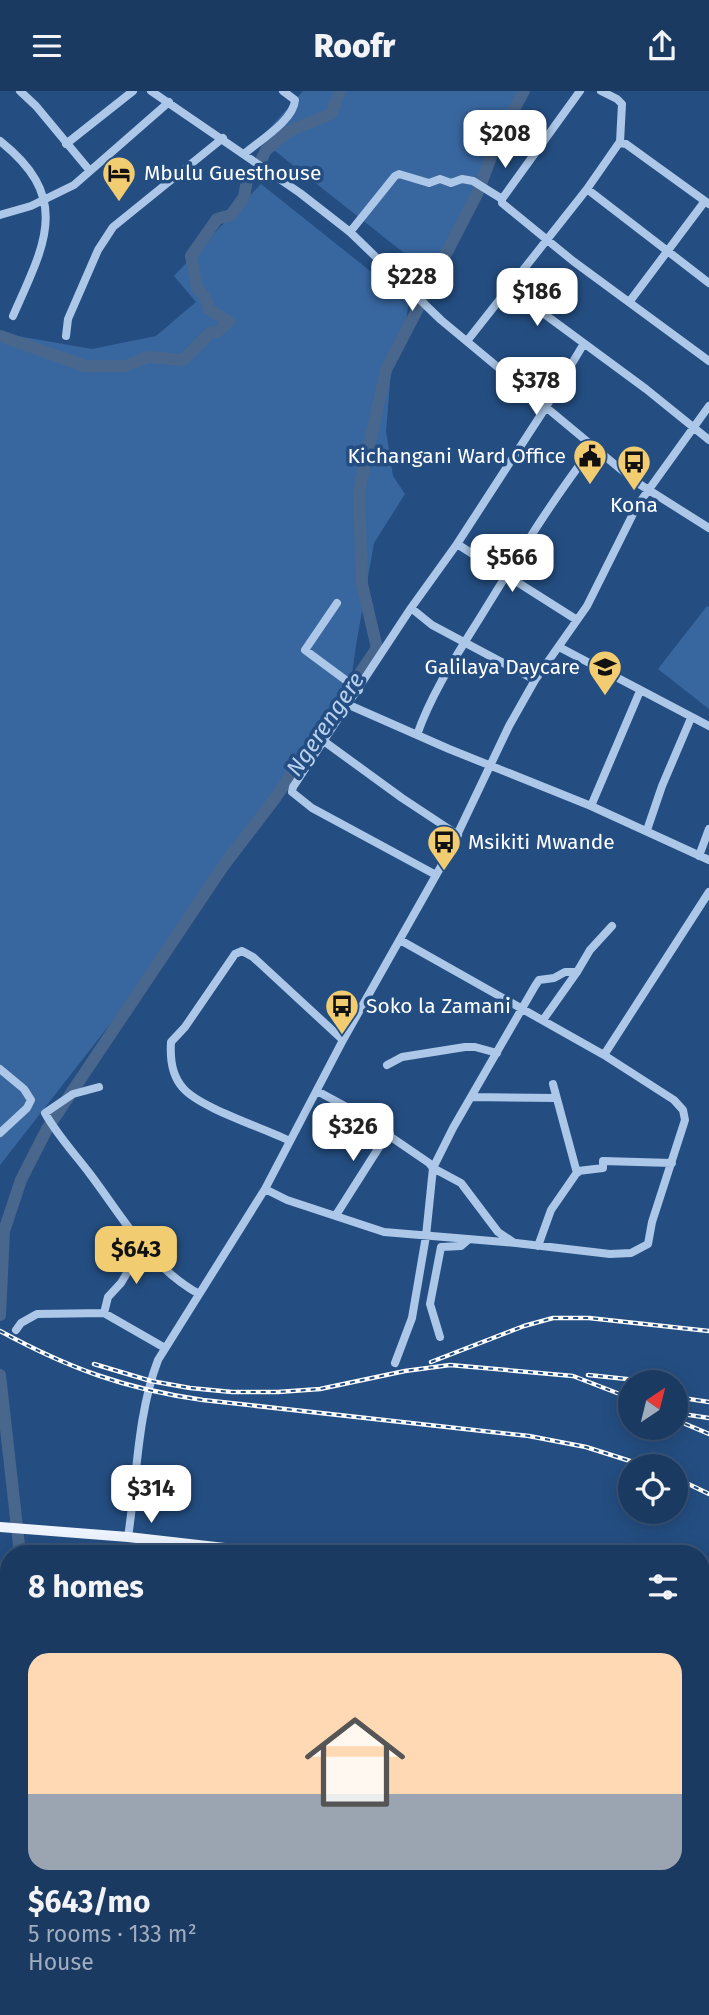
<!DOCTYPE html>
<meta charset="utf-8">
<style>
body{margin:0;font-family:"Fira Sans",sans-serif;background:#28456b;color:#f1f3f6;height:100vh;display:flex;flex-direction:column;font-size:26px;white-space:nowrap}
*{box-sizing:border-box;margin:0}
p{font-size:23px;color:#a0adbe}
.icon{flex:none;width:38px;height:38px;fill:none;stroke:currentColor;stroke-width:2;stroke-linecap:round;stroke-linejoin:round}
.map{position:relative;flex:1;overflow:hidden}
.details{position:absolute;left:0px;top:1454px;width:710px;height:471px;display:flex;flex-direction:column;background:#1b3a62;border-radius:28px 28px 0 0;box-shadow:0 4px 18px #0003,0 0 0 2px #395477}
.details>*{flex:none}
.needle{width:46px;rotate:35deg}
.fabs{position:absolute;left:618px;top:1279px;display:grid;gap:14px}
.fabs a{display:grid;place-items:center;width:70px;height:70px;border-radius:50%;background:#1b3a62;box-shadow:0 4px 18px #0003,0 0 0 2px #395477;font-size:35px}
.price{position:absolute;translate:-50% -60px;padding:0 16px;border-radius:14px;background:#fff;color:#222;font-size:23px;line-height:46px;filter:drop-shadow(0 2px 4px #0008)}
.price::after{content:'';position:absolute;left:50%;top:42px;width:21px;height:16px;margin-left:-10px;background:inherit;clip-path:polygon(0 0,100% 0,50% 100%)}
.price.current{background:#f2cc70;color:#111}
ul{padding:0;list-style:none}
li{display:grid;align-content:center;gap:14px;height:371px;padding:0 28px}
li span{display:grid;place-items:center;height:217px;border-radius:21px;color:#555}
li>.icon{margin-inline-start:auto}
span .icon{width:126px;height:126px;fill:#fffc;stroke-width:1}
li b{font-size:30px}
h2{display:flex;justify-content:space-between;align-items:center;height:84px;padding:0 28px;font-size:30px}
header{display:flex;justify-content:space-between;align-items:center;height:91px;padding:0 28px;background:#1b3a62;font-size:32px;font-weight:800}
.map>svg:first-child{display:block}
.green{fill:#3867a0}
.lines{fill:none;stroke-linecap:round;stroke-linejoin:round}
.river{stroke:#49678c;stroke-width:12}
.minor{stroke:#acc7e7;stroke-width:8}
.major{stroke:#eef4fd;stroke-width:10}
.rail-casing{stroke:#fff;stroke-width:4.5}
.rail{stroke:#244e82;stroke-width:2;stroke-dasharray:5;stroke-linecap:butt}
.labels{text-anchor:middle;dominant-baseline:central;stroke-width:7;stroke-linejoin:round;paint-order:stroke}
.poi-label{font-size:21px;fill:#fff;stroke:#244e82;text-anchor:start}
.water-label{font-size:23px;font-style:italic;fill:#b8d1ef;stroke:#244e82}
</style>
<header><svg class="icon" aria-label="menu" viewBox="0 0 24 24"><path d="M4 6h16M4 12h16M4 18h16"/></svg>Roofr<svg class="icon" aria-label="share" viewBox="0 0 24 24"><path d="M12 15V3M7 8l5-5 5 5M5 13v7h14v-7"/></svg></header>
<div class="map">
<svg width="709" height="1924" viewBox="0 0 709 1924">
<rect width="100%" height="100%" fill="#244e82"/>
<!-- green -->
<path class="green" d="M303,0h224l-67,125 -27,60 -173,-137z
M261,93l148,118 -3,18 -14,39 -6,72 7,45 12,18 -31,49 -18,102 -9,66 -186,248 -161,206v-832l92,16 64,-13 40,-34 -22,-26z
M707,515l2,1v102l-51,-40z"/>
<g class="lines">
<!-- river -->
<path class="river" d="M0,245l85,30h40l23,-9 35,3 27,-27 7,-1 12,-10 -20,-13 -3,-10 -9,-11 -6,-32 26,-37 14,-4 13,-18 3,-17 9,-9 10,-21 23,-19 42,-17 9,-23
M0,1224l4,-84 17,-51 26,-51 177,-264 52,-68 101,-149 -15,-64 -3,-93 27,-121 92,-178 19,-51 27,-50
M0,1284l20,179
M0,1509l9,-7"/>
<!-- minor -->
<path class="minor" d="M20,0l16,15 54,65
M151,0l149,102 50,39 91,88 195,162 73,46
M580,0l-78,108v4l71,58 136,100
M601,0l16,8 5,5 -2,38
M0,50c73,58 44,104 13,175
M66,53l67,-53
M244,63c15,-13 50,-34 51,-54l-12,-9
M587,98l122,94
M0,124l31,-9 43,-21 95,-83
M350,141l45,-56 4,-2 30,9 11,-4 11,4 11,-4 11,2 29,18
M509,197l137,101 63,51
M630,210l75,-100
M66,245l2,-17 30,-69 15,-23 110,-89
M467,250l120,-152 32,-46 7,1 83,60
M457,453l120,76
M337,512l-32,47 54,40
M411,517l21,17 103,55
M559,556l150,79
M349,614l100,44 142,57 118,54
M417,644c16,-46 44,-86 69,-127 34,-55 68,-111 108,-162
M325,651l77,56 56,37
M591,715l49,-115
M647,739l15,-44 29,-68
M699,765l10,-27
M436,784l-124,-67 -20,-16 1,-5 118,-179 46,-64 89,-137 37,-62
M543,929l34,-48 13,-22 22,-24
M604,964l105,-163
M387,974l15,-8 63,-10h10l22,6
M0,978l24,20 7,11 -4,8 -27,25
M553,993l24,89
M99,996l-26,7 -28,19c12,22 30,41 45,61 34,45 59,92 109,120
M317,1000l63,34 9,6 2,6 38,26 4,5 28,15 37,49 15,10
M471,1006l85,1
M290,1050c-26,-13 -90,-33 -107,-53 -11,-12 -13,-31 -12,-46l14,-15 50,-73 7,-3 11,6 90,83
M265,1098l22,11 97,32 132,11 94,11 21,-1 17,-9 4,-22 33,-102 -2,-10 -9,-10 -70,-45 -204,-115
M336,1124l47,-74 8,-4
M538,1155l13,-36 27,-39 25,-3v-7l69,2
M104,1222l4,-16 13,-14 21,-35
M16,1239l5,-7 16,-9 67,-1 61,35
M440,1246l-10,-33 11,-57 20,-1 7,-6
M395,1272l17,-45 14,-82 7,-68 20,-40 82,-142 4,-6 15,-2 11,-6h12
M128,1446c9,-58 9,-122 30,-177l107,-171 78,-149 105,-186 61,-128 26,-46 52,-74 50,-100 72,-100
M170,1463l1,-12
M0,1755l9,8
M200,1916l10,8
M36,1924l5,-8
M115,1924l2,-8"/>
<!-- major -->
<path class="major" d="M0,1436l128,10 149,17
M702,1521l7,1"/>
<!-- rail casing -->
<g class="rail-casing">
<path id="rail" d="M0,1240c68,37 125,58 203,69l326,36 57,11 63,20
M431,1271l93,-36 29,-8h36l120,13
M94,1273l57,17 39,7 42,4h46l42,-3 85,-18 45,-6 123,11 57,22
M588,1284l77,8
M676,1306l33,5
M676,1322l33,5
M676,1329l33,14
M676,1387l33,16"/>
</g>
<!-- rail -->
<use href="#rail" class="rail"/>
</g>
<!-- icons -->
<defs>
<g id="hotel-pin" transform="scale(1.75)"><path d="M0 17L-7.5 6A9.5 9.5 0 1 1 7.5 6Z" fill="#f2cc70" stroke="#244e82"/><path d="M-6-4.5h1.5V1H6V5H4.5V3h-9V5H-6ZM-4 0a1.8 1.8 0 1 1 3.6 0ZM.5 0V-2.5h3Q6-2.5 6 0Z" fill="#111"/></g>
<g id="civic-pin" transform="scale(1.75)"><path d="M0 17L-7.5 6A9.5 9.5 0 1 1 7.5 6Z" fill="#f2cc70" stroke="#244e82"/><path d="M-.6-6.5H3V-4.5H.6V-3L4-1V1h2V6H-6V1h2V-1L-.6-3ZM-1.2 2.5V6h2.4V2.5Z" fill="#111"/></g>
<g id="bus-pin" transform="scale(1.75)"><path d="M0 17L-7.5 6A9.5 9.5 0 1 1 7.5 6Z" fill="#f2cc70" stroke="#244e82"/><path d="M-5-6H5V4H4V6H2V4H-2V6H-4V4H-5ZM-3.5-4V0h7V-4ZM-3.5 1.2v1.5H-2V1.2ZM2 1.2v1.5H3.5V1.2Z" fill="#111"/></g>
<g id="school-pin" transform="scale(1.75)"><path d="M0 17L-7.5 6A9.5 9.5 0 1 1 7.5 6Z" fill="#f2cc70" stroke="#244e82"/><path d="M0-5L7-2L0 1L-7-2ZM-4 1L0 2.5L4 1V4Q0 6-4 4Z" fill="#111"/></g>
</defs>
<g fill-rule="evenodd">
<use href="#hotel-pin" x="119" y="82"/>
<use href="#civic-pin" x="590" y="365"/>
<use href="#bus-pin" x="634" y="371"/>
<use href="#school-pin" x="605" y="576"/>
<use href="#bus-pin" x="444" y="751"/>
<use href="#bus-pin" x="342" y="915"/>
</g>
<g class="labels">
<!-- poi labels -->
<g class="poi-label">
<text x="144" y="82">Mbulu Guesthouse</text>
<text x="566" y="365" text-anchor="end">Kichangani Ward Office</text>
<text x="634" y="414" text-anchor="middle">Kona</text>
<text x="580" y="576" text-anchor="end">Galilaya Daycare</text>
<text x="468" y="751">Msikiti Mwande</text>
<text x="366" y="915">Soko la Zamani</text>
</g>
<!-- water labels -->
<g class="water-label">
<text transform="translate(325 633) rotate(-56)">Ngerengere</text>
</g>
</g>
</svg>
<div class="fabs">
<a><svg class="needle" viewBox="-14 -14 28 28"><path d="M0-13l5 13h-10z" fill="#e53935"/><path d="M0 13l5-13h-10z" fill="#a0adbe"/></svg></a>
<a><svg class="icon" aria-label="locate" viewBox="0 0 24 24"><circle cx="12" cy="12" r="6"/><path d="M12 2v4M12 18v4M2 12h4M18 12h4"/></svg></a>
</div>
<b class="price" style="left:505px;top:79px">$208</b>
<b class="price" style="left:412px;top:222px">$228</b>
<b class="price" style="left:537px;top:237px">$186</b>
<b class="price" style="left:536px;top:326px">$378</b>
<b class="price" style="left:512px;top:503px">$566</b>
<b class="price" style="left:353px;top:1072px">$326</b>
<b class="price current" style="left:136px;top:1195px">$643</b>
<b class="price" style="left:151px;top:1434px">$314</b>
<section class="details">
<h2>8 homes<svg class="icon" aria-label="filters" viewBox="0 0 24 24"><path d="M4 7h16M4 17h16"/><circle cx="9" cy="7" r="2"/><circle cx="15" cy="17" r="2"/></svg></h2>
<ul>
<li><span style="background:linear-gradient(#ffd9b3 65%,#9aa5b1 0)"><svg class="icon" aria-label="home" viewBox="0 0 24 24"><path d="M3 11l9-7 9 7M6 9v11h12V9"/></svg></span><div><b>$643/mo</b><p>5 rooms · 133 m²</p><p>House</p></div></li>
</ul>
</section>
</div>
